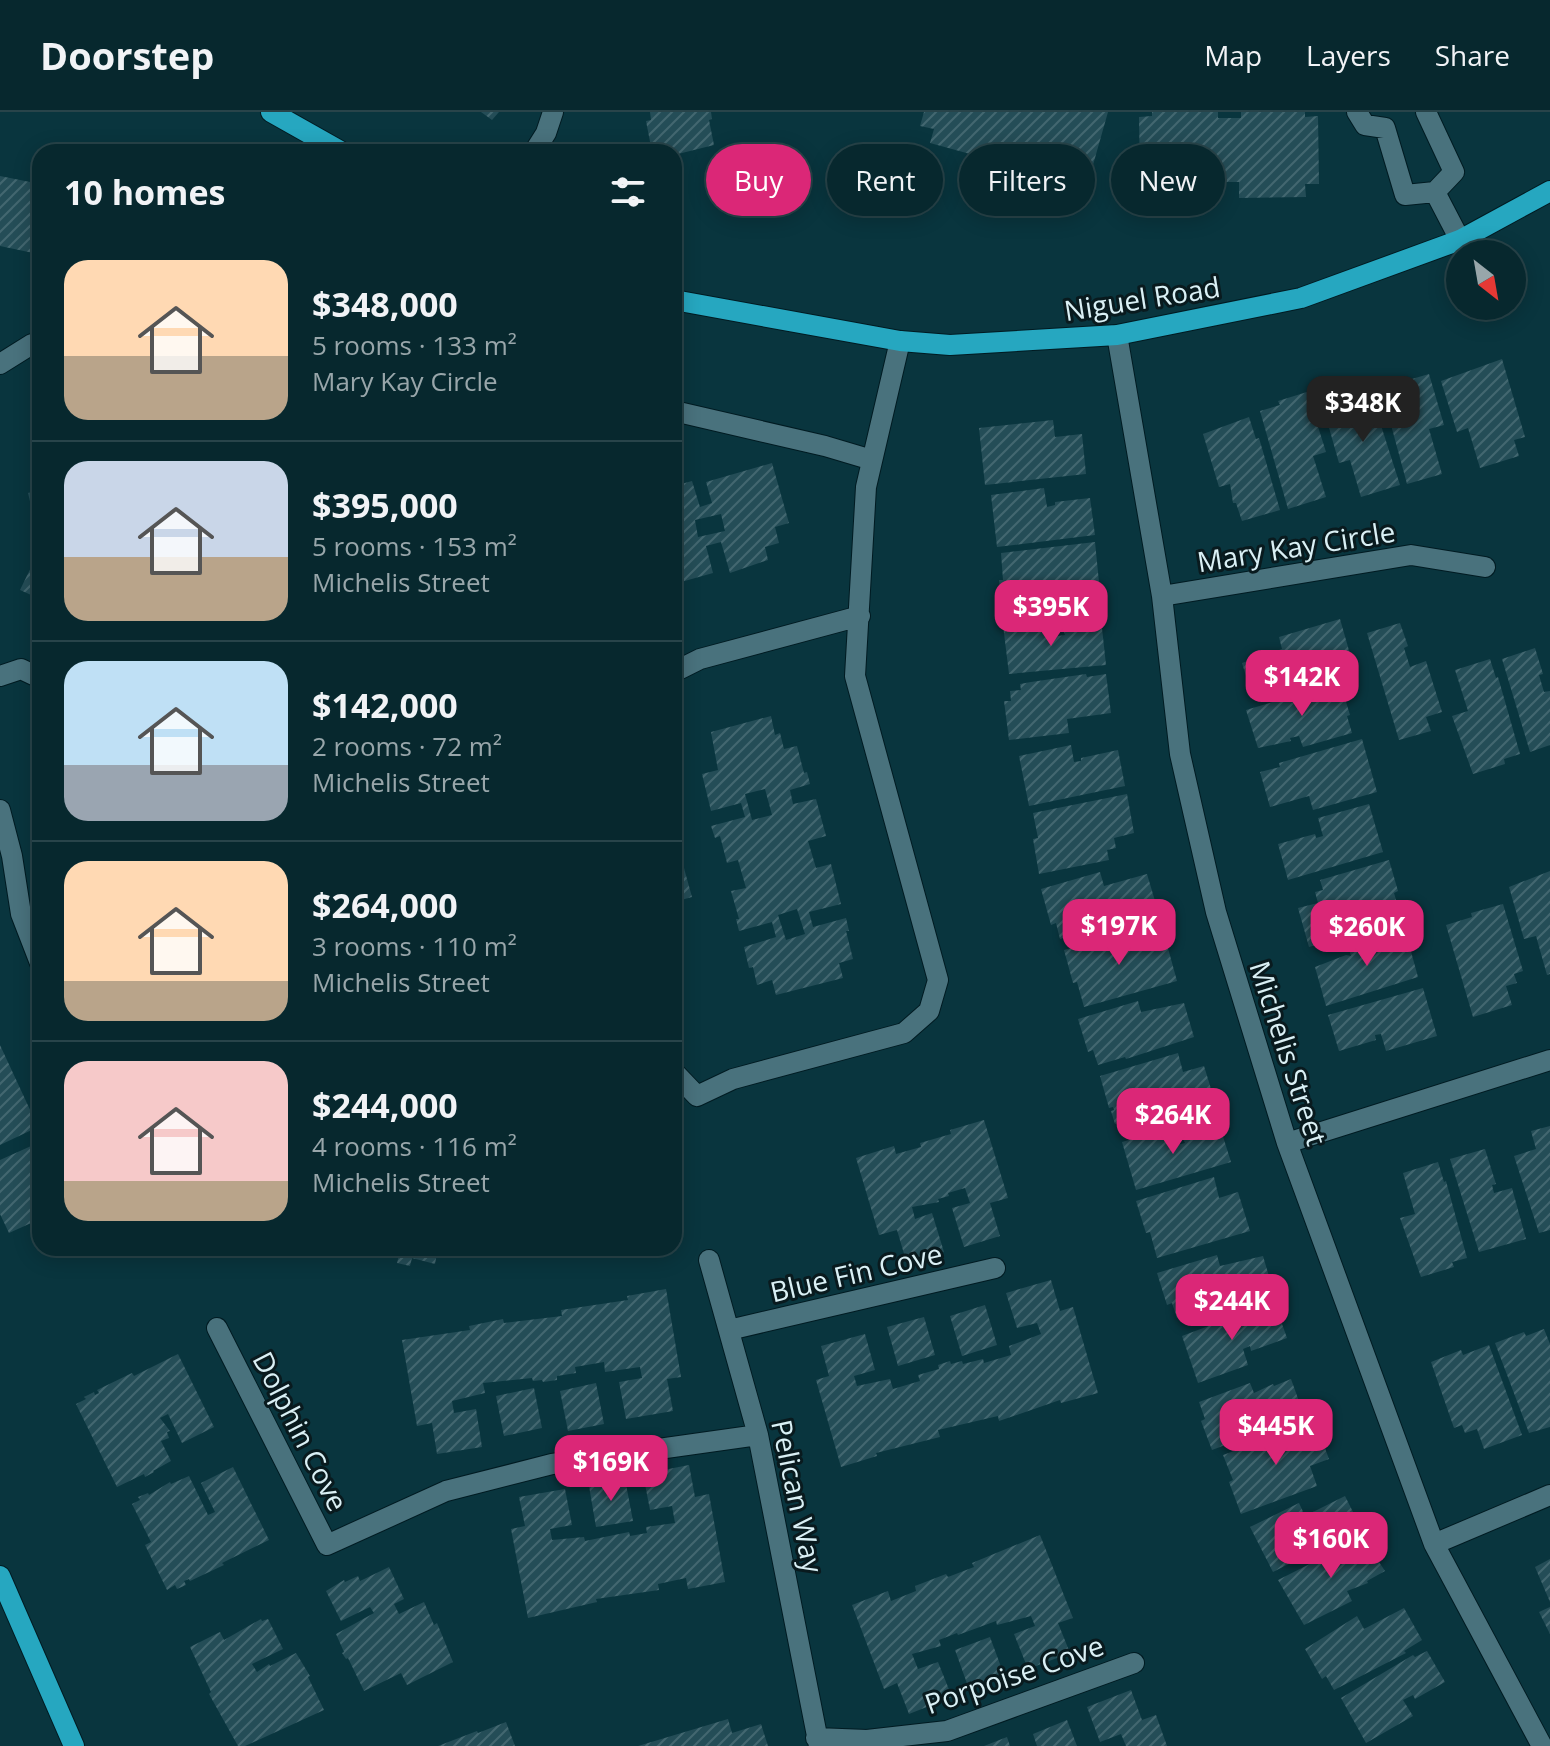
<!DOCTYPE html>
<meta charset="utf-8">
<style>
body{margin:0;font-family:"Open Sans",sans-serif;background:#103036;color:#f1f3f6;height:100vh;display:flex;flex-direction:column;font-size:30px;white-space:nowrap}
*{box-sizing:border-box;margin:0}
p{font-size:26px;color:#98a6aa}
.icon{flex:none;width:44px;height:44px;fill:none;stroke:currentColor;stroke-width:2;stroke-linecap:round;stroke-linejoin:round}
.map{position:relative;flex:1;overflow:hidden}
.side{position:absolute;left:32px;top:32px;width:650px;height:1112px;display:flex;flex-direction:column;background:#07282e;border-radius:24px;box-shadow:0 4px 20px #0003,0 0 0 2px #28444a}
.side>*{flex:none}
.guide{position:absolute;left:706px;top:32px;width:724px;height:72px;display:flex;gap:16px}
.needle{width:52px;rotate:149deg}
.fabs{position:absolute;left:1446px;top:128px;display:grid;gap:16px}
.fabs a{display:grid;place-items:center;width:80px;height:80px;border-radius:50%;background:#07282e;box-shadow:0 4px 20px #0003,0 0 0 2px #28444a;font-size:40px}
.price{position:absolute;translate:-50% -68px;padding:0 18px;border-radius:16px;background:#db2777;color:#fff;font-size:26px;line-height:52px;filter:drop-shadow(0 2px 4px #0008)}
.price::after{content:'';position:absolute;left:50%;top:48px;width:24px;height:18px;margin-left:-12px;background:inherit;clip-path:polygon(0 0,100% 0,50% 100%)}
.price.active{background:#222;color:#fff}
ul{padding:0;list-style:none}
li{display:flex;align-items:center;gap:24px;height:200px;padding:0 32px}
li+li{border-top:2px solid #28444a}
li span{display:grid;place-items:center;flex:none;width:224px;height:160px;border-radius:24px;color:#555}
li>.icon{margin-inline-start:auto}
span .icon{width:96px;height:96px;fill:#fffc;stroke-width:1}
li b{font-size:34px}
h2{display:flex;justify-content:space-between;align-items:center;height:96px;padding:0 32px;font-size:34px}
.tag{padding:0 28px;border-radius:36px;background:#07282e;box-shadow:0 4px 20px #0003,0 0 0 2px #28444a;font-size:28px;line-height:72px}
.tag.active{background:#db2777;color:#fff}
header{display:flex;align-items:center;gap:48px;box-sizing:border-box;height:112px;padding:0 40px;background:#07282e;border-bottom:2px solid #28444a}
header strong{font-size:38px}
nav{display:flex;gap:44px;margin-inline-start:auto;font-size:28px}
.map>svg:first-child{display:block}
.building{fill:url(#building-hatch);fill-rule:evenodd}
.lines{fill:none;stroke-linecap:round;stroke-linejoin:round}
.minor-casing{stroke:#001b22;stroke-width:22}
.major-casing{stroke:#001b22;stroke-width:22}
.minor{stroke:#49727d;stroke-width:20}
.major{stroke:#26a7c0;stroke-width:20}
.labels{text-anchor:middle;dominant-baseline:central;stroke-width:6;stroke-linejoin:round;paint-order:stroke}
.street-label{font-size:28px;fill:#daf0f5;stroke:#091a1e}
</style>
<header>
<strong>Doorstep</strong>
<nav><a>Map</a><a>Layers</a><a>Share</a></nav>
</header>
<div class="map">
<svg width="1550" height="1634" viewBox="0 0 1550 1634">
<defs>
<pattern id="building-hatch" width="6" height="6" patternUnits="userSpaceOnUse" patternTransform="scale(2)"><rect width="6" height="6" fill="#244d57"/><path d="M-1 1l2-2M0 6l6-6M5 7l2-2" fill="none" stroke="#436770"/></pattern>
</defs>
<rect width="100%" height="100%" fill="#09353e"/>
<!-- building -->
<path class="building" d="M481,0h18l-7,8z
M650,0h61l1,7 -3,1 5,25 -40,10v-3h-22l-6,-31 5,-1z
M924,0h184l-17,60 -11,-3 -3,13 -64,-18 4,-12 -21,-6 -4,14 -62,-17 4,-14 -14,-3z
M1152,0h66v6h23v-6h64v5l13,-1 1,68h-14l1,13 -67,1v-16h-20v16l-66,1v-16h-13l-1,-66 13,-1z
M0,64l40,8 -2,70 -38,-8z
M1502,247l23,78 -11,3 5,16 -39,12 -12,-40 -11,4 -16,-51z
M1429,262l15,51 -15,4 13,45 -35,10 -26,-96z
M1307,280l19,60 -13,4 13,41 -38,12 -28,-98 20,-6 -2,-4z
M1371,282l29,91 -39,12 -11,-37 -11,3 -15,-53z
M1249,305l7,22 3,-1 21,72 -38,11 -6,-18h-3l-3,-19 -11,3 -16,-53z
M1053,308l2,17 27,-3 4,40 -101,11 -6,-57z
M772,351l17,60 -14,4 4,16 -14,4 3,13 -38,13 -9,-31 -15,4 7,27 -39,11v-98l18,-5 8,26 12,-4 -6,-21zM721,402l4,17 -27,6 -3,-17z
M1044,376l3,19 8,-2v-3l35,-4 5,37 -98,12 -6,-52z
M40,378v26l-6,2 -6,-25z
M1095,430l4,40 -21,2 1,9 -7,1 1,14 -70,8 -4,-36h4l-2,-27z
M40,437v50l-20,-9z
M1055,507l2,17 8,-1 -1,-3 38,-4 4,37 -97,9 -6,-49z
M1340,507l10,35 -6,1 5,17 -96,27 -11,-36 40,-14 -3,-12z
M1400,511l8,23 -4,2 6,19 16,-6 16,51 -16,5 5,14 -32,9 -32,-107z
M1535,536l8,26 -4,1 5,17 6,-1v54l-20,7 -28,-93z
M1490,547l6,19 2,-1 22,77 -16,5 1,5 -32,10 -21,-58 16,-5 -13,-41z
M1086,562l1,3 19,-3 5,39 -44,6 2,14 -60,7 -5,-39h7l-1,-10 11,-1 -1,-6 11,-2z
M1340,570l10,33 -3,1 5,17 -49,14 -4,-11 -9,2 1,3 -33,7 -12,-38z
M771,604l4,19 5,-2 4,16 13,-3 7,27 3,-1 3,12 -20,6 3,14 23,-5 10,37 -18,5 8,27 15,-4 10,40 -32,8 4,15 33,-9 3,13h-3l7,28 -14,4 4,15 -67,17 -4,-15 -15,5 -4,-18 -4,1 -5,-21 32,-10 -4,-15 -33,9 -3,-12h3l-8,-28 15,-3 -8,-28 -11,3 -7,-27 -5,2 -4,-12 34,-9 -4,-14 -30,8 -9,-37 16,-4 -7,-38zM765,677l7,26 -20,5 -7,-26zM797,797l8,25 -19,6 -8,-25z
M1362,627l15,53 -64,18 -4,-14 -39,11 -10,-35 20,-5 -1,-4z
M1071,633l3,17 7,-1v-3l37,-8 7,36 -96,20 -10,-50z
M1127,682l7,39 -20,5 2,10 -9,2 2,10 -70,14 -6,-35 5,-1 -5,-25z
M1369,692l14,48 -95,28 -10,-36 37,-10 1,4 7,-2 -5,-18z
M674,731h3l15,54 -18,5z
M1389,748l9,31 -4,2 8,27 -93,27 -11,-39 20,-5 -3,-11 8,-2 -3,-10z
M1550,759v103l-3,1 -11,-39 -12,3 -15,-52z
M1100,760l4,14 43,-12 11,37 -98,28 -4,-16 -5,2 -10,-36z
M1503,792l20,67 -9,3 3,9 -11,3 6,19 -39,12 -27,-92 26,-8 -1,-4z
M1141,816l5,18 20,-5 11,40 -93,26 -7,-25 -4,1 -9,-33z
M1401,818l5,19 4,-1 8,29 -92,29 -11,-39 31,-12 5,1 -3,-11z
M1423,876l14,48 -51,15 -5,-17 -6,1 1,5 -37,11 -11,-36z
M1138,889l3,11 43,-9 10,34 -68,22 -1,-2 -27,8 -5,-15 -5,2 -10,-33z
M0,933l38,82 -38,18z
M1178,941l5,19 21,-6 12,39 -95,28 -3,-10 -3,1 -4,-13 3,-1 -1,-3 -4,1 -9,-32z
M984,1008l24,78 -18,5 10,33 -36,11 -12,-39 18,-5 -5,-15 -17,5 1,3 -11,3 1,3 -27,5 3,12 17,-6 12,39 -37,12 -10,-34 -18,5 -23,-77 38,-12 2,8 25,-7 -1,-4 31,-9 -1,-4z
M1550,1014v104l-11,3 -25,-77 22,-7 -5,-18z
M1172,1015l5,18 8,-2 -2,-4 37,-12 11,35 -95,28 -14,-48z
M40,1030v77l-31,14 -9,-19v-54z
M1485,1037l11,35 -4,1 2,8 18,-5 14,51 -47,13 -29,-93z
M1438,1050l6,20 2,-1 21,77 -15,4 2,5 -33,10 -21,-59 15,-4 -12,-41z
M1214,1065l5,21 19,-6 12,39 -93,27 -7,-26 -4,1 -10,-32z
M381,1136h57l-3,16 -23,-6 -2,8 -13,-3 2,-8 -19,-4z
M1217,1143l3,11 43,-10 10,34 -96,28 -5,-15 -5,2 -10,-32z
M1051,1168l9,31 13,-4 25,86 -37,10 -1,-3 -61,21 -1,-5 -60,14 2,7 -64,16 1,3 -36,11 -25,-87 13,-4 -8,-30 44,-12 10,36 -21,6 3,10 33,-7 3,10 27,-8 -2,-6 21,-6 -1,-4 12,-4 1,3 11,-3 1,3 20,-5 1,4 27,-8 -2,-9 32,-12 -4,-11 -20,5 -11,-35z
M666,1177l15,88 -14,2 6,32 -47,8 -7,-37 23,-4 -2,-11 -35,5 -1,-10 -29,5 1,6 -19,3v4l-14,2 -1,-2 -9,1 -1,-3 -49,5 2,10 -33,8 2,12 22,-4 6,38 -45,7 -5,-31 -15,3 -15,-86 68,-10 -1,-4 34,-7 1,4 58,-7 -1,-6 67,-10 -1,-4z
M1275,1192l12,34 -36,13 -1,-5 -7,3 5,16 -50,18 -16,-47 77,-29 1,3z
M985,1193l12,40 -35,11 -12,-40z
M924,1205l11,38 -37,11 -11,-39z
M1544,1217l6,15v83l-21,6 -34,-90 29,-11 2,4z
M1489,1233l33,90 -38,14 -7,-20 -12,4 -3,-8 -8,3 -23,-66 30,-12 2,5z
M178,1242l36,73 -32,16 -14,-29 -8,4 10,13 -3,1 2,6 -8,3 10,20 -18,10 1,1 -9,5 -1,-3 -27,13 -41,-83 10,-5 -2,-2 10,-5 1,3 4,-2 -2,-3 35,-17 2,3z
M1291,1267l14,39 -71,27 -1,-3 -21,8 -11,-29 4,-2 -6,-17 51,-19 4,10 19,-9 1,2z
M596,1271l8,41 -36,7 -8,-40z
M534,1276l8,40 -38,8 -8,-40z
M1315,1309l14,38 -19,7 7,20 -76,28 -12,-32 4,-2 -10,-25z
M689,1353l6,32 14,-3 16,88 -37,7 -2,-11 -28,6 1,6 -63,9 1,3 -69,16 -17,-89 14,-3 -6,-29 46,-8 7,36 -22,4 2,11 32,-3 1,4 44,-9 1,4 17,-3 -1,-6 29,-4 -3,-17 -22,4 -7,-36z
M233,1355l36,73 -47,23 2,2 -34,16 -1,-2 -5,2 2,4 -9,4 -2,-4 -8,5 -22,-45 6,-3 -19,-38 8,-4 -2,-3 10,-4 1,2 21,-13 1,2 18,-8 19,39 7,-3 -14,-29z
M625,1367l8,42 -37,6 -7,-41z
M1345,1384l16,32 -44,24 -1,-2 -43,22 -23,-45 49,-24 8,17 6,-3 -2,-4z
M1040,1423l33,83 -15,5 12,30 -42,16 -14,-35 21,-8 -4,-10 -34,9 -1,-4 -38,14 -1,-2 -18,7 2,6 -29,8 6,15 20,-7 14,35 -43,17 -12,-31 -13,6 -32,-84 36,-14 3,10 25,-10 -1,-5 31,-12 2,3 26,-10 -2,-4z
M1367,1423l6,13 -2,2 14,21 -18,10 1,2 -21,8 5,10 -48,24 -26,-45z
M1550,1447v43l-15,-35z
M389,1455l15,32 -10,5 5,10 25,-12 10,23 3,-2 16,39 -46,23 -6,-12 -37,18 -16,-33 -2,1 -4,-6 2,-1 -8,-18 38,-21 -4,-6 -29,14 -15,-30 18,-11 1,2 13,-6 2,5z
M1550,1495v27l-11,-22z
M1404,1496l18,32 -18,11 2,2 -72,37 -8,-14 -4,3 -17,-30 52,-33 7,13z
M261,1507l1,2 6,-2 15,30 -31,15 5,8 12,-8 1,2 26,-13 14,23 -2,1 16,33 -79,36h-7l-29,-52 2,-2 -21,-45 30,-15 4,8z
M990,1525l14,38 -35,14 -14,-39z
M1427,1539l18,31 -30,17 -2,-4 -10,5 10,16 -47,27 -25,-45 72,-43 2,2z
M1131,1578l11,30 14,-5 11,31h-41l-5,-12 -21,8 -13,-35z
M728,1607l4,14 29,-9 7,22h-130z
M1067,1608l10,26h-40l-4,-12z
M506,1610l9,24h-77l39,-15 1,2z
M1007,1625l3,9h-26z"/>
<g class="lines">
<!-- minor casing -->
<g class="minor-casing">
<path id="minor" d="M1357,0l8,13 20,3 20,67 30,-3 19,-20 -28,-60
M534,40l12,-19 7,-21
M1435,80l25,48
M1117,223l45,261 18,158 36,158 71,231 147,401 108,202
M0,252l32,-20h8
M674,299l151,35 47,14
M1162,484l249,-41 74,12
M674,560l26,-13 160,-43
M0,564l21,-7 19,9
M0,698l12,46 9,58 19,49
M674,960l23,24 36,-17 171,-46 25,-22 9,-31 -83,-304 11,-189 34,-146
M1287,1031l263,-83
M709,1148l49,175 61,311
M217,1216l110,217 119,-54 106,-27 206,-29
M729,1218l266,-62
M1434,1432l116,-49
M816,1626l51,2 80,-9 187,-68"/>
</g>
<!-- major casing -->
<g class="major-casing">
<path id="major" d="M271,0l71,40
M674,188l226,41 50,4 167,-10 184,-37 159,-58 90,-49
M0,1464l74,170"/>
</g>
<!-- minor -->
<use href="#minor" class="minor"/>
<!-- major -->
<use href="#major" class="major"/>
</g>
<g class="labels">
<!-- street labels -->
<g class="street-label">
<text transform="translate(1142 186) rotate(-9)">Niguel Road</text>
<text transform="translate(1296 434) rotate(-9)">Mary Kay Circle</text>
<text transform="translate(1289 941) rotate(72)">Michelis Street</text>
<text transform="translate(856 1160) rotate(-13)">Blue Fin Cove</text>
<text transform="translate(301 1319) rotate(63)">Dolphin Cove</text>
<text transform="translate(798 1384) rotate(78)">Pelican Way</text>
<text transform="translate(1014 1562) rotate(-19)">Porpoise Cove</text>
</g>
</g>
</svg>
<div class="fabs">
<a><svg class="needle" viewBox="-14 -14 28 28"><path d="M0-13l5 13h-10z" fill="#e53935"/><path d="M0 13l5-13h-10z" fill="#98a6aa"/></svg></a>
</div>
<b class="price active" style="left:1363px;top:332px">$348K</b>
<b class="price" style="left:1051px;top:536px">$395K</b>
<b class="price" style="left:1302px;top:606px">$142K</b>
<b class="price" style="left:1119px;top:855px">$197K</b>
<b class="price" style="left:1367px;top:856px">$260K</b>
<b class="price" style="left:1173px;top:1044px">$264K</b>
<b class="price" style="left:1232px;top:1230px">$244K</b>
<b class="price" style="left:1276px;top:1355px">$445K</b>
<b class="price" style="left:611px;top:1391px">$169K</b>
<b class="price" style="left:1331px;top:1468px">$160K</b>
<div class="guide">
<a class="tag active">Buy</a>
<a class="tag">Rent</a>
<a class="tag">Filters</a>
<a class="tag">New</a>
</div>
<section class="side">
<h2>10 homes<svg class="icon" aria-label="filters" viewBox="0 0 24 24"><path d="M4 7h16M4 17h16"/><circle cx="9" cy="7" r="2"/><circle cx="15" cy="17" r="2"/></svg></h2>
<ul>
<li><span style="background:linear-gradient(#ffd9b3 60%,#b9a48a 0)"><svg class="icon" aria-label="home" viewBox="0 0 24 24"><path d="M3 11l9-7 9 7M6 9v11h12V9"/></svg></span><div><b>$348,000</b><p>5 rooms · 133 m²</p><p>Mary Kay Circle</p></div></li>
<li><span style="background:linear-gradient(#c9d6e8 60%,#b9a48a 0)"><svg class="icon" aria-label="home" viewBox="0 0 24 24"><path d="M3 11l9-7 9 7M6 9v11h12V9"/></svg></span><div><b>$395,000</b><p>5 rooms · 153 m²</p><p>Michelis Street</p></div></li>
<li><span style="background:linear-gradient(#bfe0f5 65%,#9aa5b1 0)"><svg class="icon" aria-label="home" viewBox="0 0 24 24"><path d="M3 11l9-7 9 7M6 9v11h12V9"/></svg></span><div><b>$142,000</b><p>2 rooms · 72 m²</p><p>Michelis Street</p></div></li>
<li><span style="background:linear-gradient(#ffd9b3 75%,#b9a48a 0)"><svg class="icon" aria-label="home" viewBox="0 0 24 24"><path d="M3 11l9-7 9 7M6 9v11h12V9"/></svg></span><div><b>$264,000</b><p>3 rooms · 110 m²</p><p>Michelis Street</p></div></li>
<li><span style="background:linear-gradient(#f6c9c9 75%,#b9a48a 0)"><svg class="icon" aria-label="home" viewBox="0 0 24 24"><path d="M3 11l9-7 9 7M6 9v11h12V9"/></svg></span><div><b>$244,000</b><p>4 rooms · 116 m²</p><p>Michelis Street</p></div></li>
</ul>
</section>
</div>
